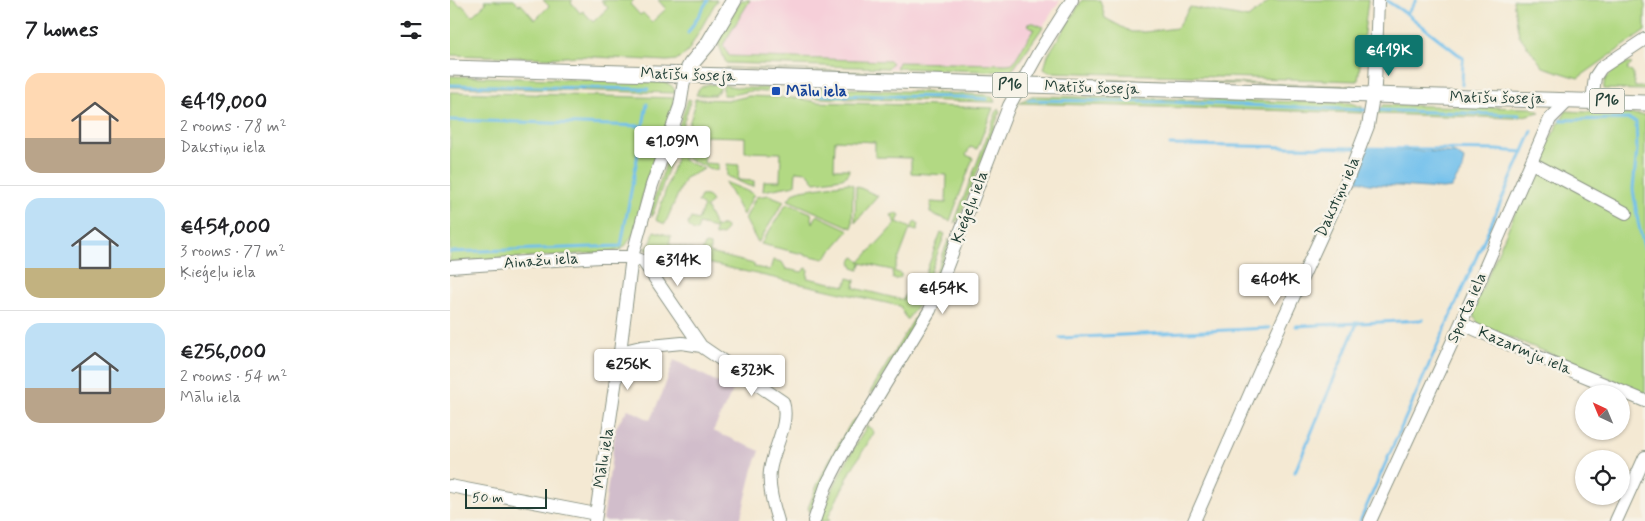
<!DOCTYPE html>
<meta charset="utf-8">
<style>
body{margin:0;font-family:Mynerve,sans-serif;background:#f6f6f6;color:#202124;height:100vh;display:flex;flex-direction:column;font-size:19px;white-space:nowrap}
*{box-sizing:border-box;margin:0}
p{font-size:16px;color:#757577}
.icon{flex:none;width:28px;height:28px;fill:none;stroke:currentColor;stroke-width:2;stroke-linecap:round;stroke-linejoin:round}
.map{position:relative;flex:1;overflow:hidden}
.panel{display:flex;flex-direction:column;background:#fff;width:450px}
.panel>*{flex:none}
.needle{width:32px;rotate:316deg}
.fabs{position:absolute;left:1125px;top:385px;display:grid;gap:10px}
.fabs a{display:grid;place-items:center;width:55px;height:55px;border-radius:50%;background:#fff;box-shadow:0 1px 4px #0004;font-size:25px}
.scale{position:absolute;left:15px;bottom:12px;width:82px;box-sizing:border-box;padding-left:5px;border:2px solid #1f3d34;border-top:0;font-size:14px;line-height:18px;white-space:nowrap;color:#1f3d34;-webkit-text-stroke:4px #f7f3e8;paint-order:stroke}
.price{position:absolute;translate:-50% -42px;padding:0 11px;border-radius:5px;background:#fff;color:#222;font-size:16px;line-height:32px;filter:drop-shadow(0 1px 2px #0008)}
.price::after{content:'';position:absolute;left:50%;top:30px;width:15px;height:11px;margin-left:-8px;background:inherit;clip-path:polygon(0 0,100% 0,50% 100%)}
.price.on{background:#0f766e;color:#fff}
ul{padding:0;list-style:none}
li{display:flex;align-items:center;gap:15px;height:125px;padding:0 25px}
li+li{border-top:1px solid #e0e0e0}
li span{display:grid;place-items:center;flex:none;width:140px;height:100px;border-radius:15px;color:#555}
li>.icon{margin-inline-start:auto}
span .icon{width:60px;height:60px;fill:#fffc;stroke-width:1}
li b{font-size:21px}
h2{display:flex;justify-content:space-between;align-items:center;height:60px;padding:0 25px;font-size:21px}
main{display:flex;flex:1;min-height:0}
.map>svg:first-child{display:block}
.built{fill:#f6cfd9}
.industrial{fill:#d1bdcb}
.green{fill:#b2d983;stroke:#688b5c}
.water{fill:#71c0ec;stroke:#487e90}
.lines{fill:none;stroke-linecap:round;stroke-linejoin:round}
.stream{stroke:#71c0ec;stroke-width:3}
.minor-casing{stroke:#8a9384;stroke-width:14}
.major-casing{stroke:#8a9384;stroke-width:17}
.minor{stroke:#fff;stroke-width:12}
.major{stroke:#fff;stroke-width:15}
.transit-dot{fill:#1a4fb4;stroke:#f7f3e8;stroke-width:2}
.labels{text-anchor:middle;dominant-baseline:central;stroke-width:5;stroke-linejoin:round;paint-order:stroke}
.shield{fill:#f7f3e8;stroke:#60746a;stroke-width:1}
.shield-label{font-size:15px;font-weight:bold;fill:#1f3d34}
.street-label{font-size:16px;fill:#1f3d34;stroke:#f7f3e8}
.transit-label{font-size:16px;font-weight:bold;fill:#164399;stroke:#f7f3e8;text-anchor:start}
</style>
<main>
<section class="panel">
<h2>7 homes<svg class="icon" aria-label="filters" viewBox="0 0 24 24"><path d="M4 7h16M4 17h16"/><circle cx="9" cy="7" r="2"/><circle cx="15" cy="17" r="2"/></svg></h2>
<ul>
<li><span style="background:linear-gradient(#ffd9b3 65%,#b9a48a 0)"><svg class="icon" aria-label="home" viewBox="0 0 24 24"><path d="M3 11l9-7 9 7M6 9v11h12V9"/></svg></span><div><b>€419,000</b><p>2 rooms · 78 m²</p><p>Dakstiņu iela</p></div></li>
<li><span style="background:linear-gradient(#bfe0f5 70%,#c2b280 0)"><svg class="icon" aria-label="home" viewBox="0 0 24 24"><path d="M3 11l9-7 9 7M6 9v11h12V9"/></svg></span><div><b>€454,000</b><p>3 rooms · 77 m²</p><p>Ķieģeļu iela</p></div></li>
<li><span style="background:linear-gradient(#bfe0f5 65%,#b9a48a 0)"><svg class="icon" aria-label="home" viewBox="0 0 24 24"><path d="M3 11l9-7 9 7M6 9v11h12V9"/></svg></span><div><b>€256,000</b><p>2 rooms · 54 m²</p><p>Mālu iela</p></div></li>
</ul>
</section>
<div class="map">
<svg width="1195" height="521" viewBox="0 0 1195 521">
<rect width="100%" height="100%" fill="#f7f3e8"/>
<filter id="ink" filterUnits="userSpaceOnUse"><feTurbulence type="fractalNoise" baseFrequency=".02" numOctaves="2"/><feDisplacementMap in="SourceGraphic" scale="10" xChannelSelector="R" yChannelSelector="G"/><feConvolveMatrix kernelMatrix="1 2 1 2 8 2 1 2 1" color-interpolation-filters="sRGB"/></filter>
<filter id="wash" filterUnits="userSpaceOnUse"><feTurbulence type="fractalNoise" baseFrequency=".0096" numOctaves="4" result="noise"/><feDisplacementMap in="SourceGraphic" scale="20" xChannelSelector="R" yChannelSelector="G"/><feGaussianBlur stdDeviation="1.12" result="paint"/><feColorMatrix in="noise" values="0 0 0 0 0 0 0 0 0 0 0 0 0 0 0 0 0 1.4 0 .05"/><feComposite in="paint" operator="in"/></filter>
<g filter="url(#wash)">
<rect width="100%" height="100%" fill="#f4e9d3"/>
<!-- built -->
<path class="built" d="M291,0h319l-44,68 -7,4 -283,-9 -8,-18z"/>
<!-- industrial -->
<path class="industrial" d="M224,360l59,30 -20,41 47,20 -7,18 -13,52h-137l13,-94 12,-18 22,11 12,-26z"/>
<!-- green -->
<path class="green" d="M0,0h4l6,6 2,-1 10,11 14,-13 -2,-3h30l5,5 2,-1 14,16 14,-14 -6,-6h30l-2,2 9,11 3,-2 10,11 15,-14 -7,-8h33l-4,4 10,11 3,-2 9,9 14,-13 -8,-9h59l-30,53 -11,7 -9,1 -88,-5 -30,2 -99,-3z
M291,0h9l-27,45 6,11 161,5 2,2 -4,5 -162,-5 -9,-23z
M632,0h18l5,18 26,14h14l32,-4 13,-21 58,11 23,-18h97l-10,81 -309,-9 -5,-3 4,-14z
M1063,0h132v31l-67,47 -35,-11 -24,-32z
M580,23h4l9,4 -29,41 -5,4 -113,-4 2,-6 109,2 6,-1 21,-34 -6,-4z
M1177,63l5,1 -5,5 6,4 2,14h10v3l-41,-1c-2,-12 12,-22 23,-26z
M275,68l285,8v1z
M0,76l212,6c7,2 12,3 13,11l-225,-6z
M599,78l304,8v1l-305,-8z
M259,84l11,1v4l-5,6h-19c3,-7 6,-9 13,-11z
M273,85l19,3h26l-1,4 -16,-1 -20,4h-8z
M363,87l175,8 5,3 2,4 -178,-4 -18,-5h-15l1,-4 15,1z
M0,92l226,6 -30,83 -12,52 -8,12 -6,5 -9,2 -161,10z
M299,96l47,2 21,4 176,6 -16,41 -7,-2 -4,8 7,3 -23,63 -20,-8 1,-11 15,1 1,-28 -36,-2v-15l-36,-1v-15l-40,-2 -1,29h15l-1,6 -6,3 -27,4 -8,-10 -11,-1 -1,14 -32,6 1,-10h16l1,-28 -36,-1v-15l-40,-1 -1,27 14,1v6h-5l-29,-13 -1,3 21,9 -19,9 -20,46 -9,-4 20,-61 2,-16 8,-10 8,-24 1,-10 36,1z
M582,96l318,7 12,4 1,6 -345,-10z
M238,99l3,1 -39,117 -2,-6z
M933,105l148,3 9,4 -25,6 -137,-4 2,-6z
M548,108l2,4 -41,107 -5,4z
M1116,111l79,4v278l-167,-69 -6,-12 66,-152z
M277,164l12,1 -1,15 16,1v5h-5l-22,-10z
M275,182l29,12 -11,21z
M399,183l4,2 -1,43 -64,-28 5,-7 8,-3z
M406,186l22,10 -23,27z
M319,195l15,6 -26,42 -13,-24 11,-22z
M251,196c6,-1 9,1 11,6l-6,5 10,21 7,-3 3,2 -1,5 -3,3 -7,1v-8l-16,-4 -2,7c-5,0 -7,-2 -9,-7l3,-6 7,2 6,-14 -6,-4z
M337,203l24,10 2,10 4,-8 32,15 -25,29 -63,-15z
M447,213l3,2 -3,7 14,6 4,-7 4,3 -2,7 -7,-2 -16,42 7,3v3l-4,2h-4l-1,-9 -31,-7 -2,7 -6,-2 -2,-6 2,-4 2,-1 5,5 36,-39 -5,-8z
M204,231l17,5 -2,8 33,8 3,-8 5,1v8l44,11v3l16,3 3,-10 9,2 4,7 16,3 4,-4 2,1 -1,9 38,8 3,-8 7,2 -1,8 49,12 3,-7 2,-1 9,4 24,-64 4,2 -27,70 -11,16 -7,-14 -256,-57c8,-3 8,-10 10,-18z
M499,239l1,5 -26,65 -49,82 -6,3 54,-90z
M405,419l2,1 -36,65 -11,27 -2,-4 10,-25 12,-24 22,-38z
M417,426l6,4 1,3 -21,34 -25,50 2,4h-10c12,-35 28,-63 47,-95z"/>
<!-- water -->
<path class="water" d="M919,148l86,5 9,6 -2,11 -11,18 -9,1 -73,-5 -16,-5 3,-19z"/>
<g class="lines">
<!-- stream -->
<path class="stream" d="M937,1l20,13 56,44 -1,27
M957,14l9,-14
M238,33l20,-33
M0,85l198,4
M369,95l141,2 27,2
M578,100l140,2 198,8
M925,110l144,5
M0,120l193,6
M1110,120l68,-1 8,3 1,27 -4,40 5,33 7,29
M720,145l187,3
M913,148l134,2 26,2
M0,252l171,-6 26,-142
M846,326l127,-6
M610,338l209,-10
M845,472l62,-149
M910,521l172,-390"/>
</g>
</g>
<g filter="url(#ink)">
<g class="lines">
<!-- minor casing -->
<g class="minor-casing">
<path id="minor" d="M1142,101l3,-24 6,-9 44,-29
M1082,163l94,50
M0,267l150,-10h32l11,4 58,85
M1011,323c60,28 122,52 184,78
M170,352l21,-5 41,-4 19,3 82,56c7,22 -10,46 -13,69 -2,16 3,34 8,50
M0,486l146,28
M145,521l25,-169 12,-95 20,-72 28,-79 5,-31
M364,521l12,-35 16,-31 88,-145 79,-204 30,-54 33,-52
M744,521l80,-182 74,-161 20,-52 7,-41 3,-85
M920,521l91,-198 89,-204 19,-19
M1166,521l29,-64"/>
</g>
<!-- major casing -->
<g class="major-casing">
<path id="major" d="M0,68l1195,35
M235,75l6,-11 17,-20 26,-44"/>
</g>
<!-- minor -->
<use href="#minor" class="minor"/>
<!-- major -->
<use href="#major" class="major"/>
</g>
</g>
<!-- markers -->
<rect class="transit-dot" x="321" y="86" width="10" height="10" rx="2.5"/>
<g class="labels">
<!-- shield labels -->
<g class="shield">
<rect x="542.5" y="72.5" width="35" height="25" rx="4"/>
<rect x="1139.5" y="88.5" width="35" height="25" rx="4"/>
</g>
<g class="shield-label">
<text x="560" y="85">P16</text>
<text x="1157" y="101">P16</text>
</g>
<!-- street labels -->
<g class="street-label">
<text transform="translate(238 75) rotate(2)">Matīšu šoseja</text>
<text transform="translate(642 88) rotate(2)">Matīšu šoseja</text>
<text transform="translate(1047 98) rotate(1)">Matīšu šoseja</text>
<text transform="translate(888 197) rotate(-66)">Dakstiņu iela</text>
<text transform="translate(520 207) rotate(-69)">Ķieģeļu iela</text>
<text transform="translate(91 261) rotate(-4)">Ainažu iela</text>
<text transform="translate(1017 308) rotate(-66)">Sporta iela</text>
<text transform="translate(1075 351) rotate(23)">Kazarmju iela</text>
<text transform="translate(154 458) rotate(-81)">Mālu iela</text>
</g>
<!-- transit labels -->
<g class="transit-label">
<text x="336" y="91">Mālu iela</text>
</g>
</g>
</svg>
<div class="fabs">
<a><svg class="needle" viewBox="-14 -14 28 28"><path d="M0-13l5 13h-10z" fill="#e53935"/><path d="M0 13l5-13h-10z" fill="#757577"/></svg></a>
<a><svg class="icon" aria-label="locate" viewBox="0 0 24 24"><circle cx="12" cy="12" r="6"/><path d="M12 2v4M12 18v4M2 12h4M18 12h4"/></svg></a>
</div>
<div class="scale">50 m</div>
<b class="price on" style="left:939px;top:77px">€419K</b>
<b class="price" style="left:222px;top:168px">€1.09M</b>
<b class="price" style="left:228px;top:287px">€314K</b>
<b class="price" style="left:825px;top:306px">€404K</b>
<b class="price" style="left:493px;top:315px">€454K</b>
<b class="price" style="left:178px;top:391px">€256K</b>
<b class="price" style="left:302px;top:397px">€323K</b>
</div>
</main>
